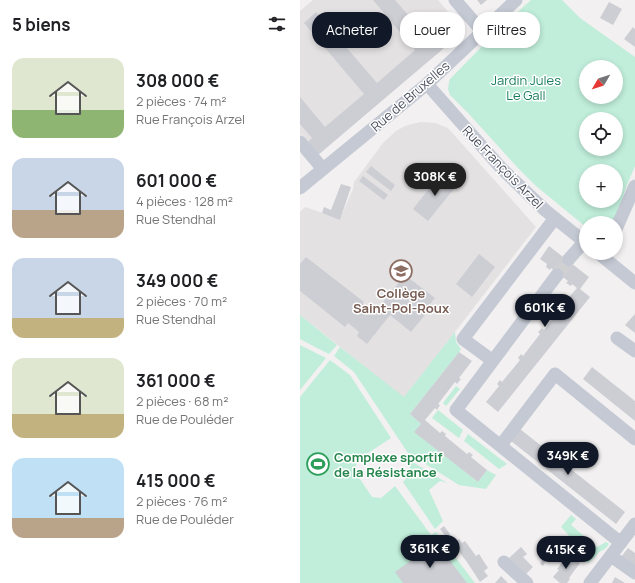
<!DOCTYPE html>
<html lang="fr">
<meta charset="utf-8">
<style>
body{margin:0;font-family:Manrope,sans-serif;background:#f2f2f2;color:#202124;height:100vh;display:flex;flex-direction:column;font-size:15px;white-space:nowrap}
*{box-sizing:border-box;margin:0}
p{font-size:13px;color:#757577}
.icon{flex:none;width:22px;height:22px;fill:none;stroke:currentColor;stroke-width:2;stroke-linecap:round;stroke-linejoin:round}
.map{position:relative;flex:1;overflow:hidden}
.details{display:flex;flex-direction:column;background:#fff;width:300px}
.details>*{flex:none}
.hud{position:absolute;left:12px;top:12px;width:263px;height:36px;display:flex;gap:8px}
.needle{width:26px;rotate:231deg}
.fabs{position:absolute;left:279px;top:60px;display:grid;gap:8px}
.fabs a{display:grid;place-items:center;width:44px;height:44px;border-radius:50%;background:#fff;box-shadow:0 2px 6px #0003;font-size:20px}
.price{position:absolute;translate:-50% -34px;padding:0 9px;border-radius:14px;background:#111827;color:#fff;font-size:13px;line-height:26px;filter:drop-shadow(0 1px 2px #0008)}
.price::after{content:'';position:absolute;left:50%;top:24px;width:12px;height:9px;margin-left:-6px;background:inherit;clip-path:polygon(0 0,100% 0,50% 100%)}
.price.current{background:#222;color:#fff}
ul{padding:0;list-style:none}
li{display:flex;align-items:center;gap:12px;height:100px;padding:0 12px}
li span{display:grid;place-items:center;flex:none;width:112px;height:80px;border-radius:12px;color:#555}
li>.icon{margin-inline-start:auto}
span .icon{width:48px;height:48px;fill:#fffc;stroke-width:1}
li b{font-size:17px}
h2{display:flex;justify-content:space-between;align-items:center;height:48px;padding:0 12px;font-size:17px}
.chip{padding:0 14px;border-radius:16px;background:#fff;box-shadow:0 2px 6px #0003;font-size:14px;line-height:36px}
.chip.current{background:#111827;color:#fff}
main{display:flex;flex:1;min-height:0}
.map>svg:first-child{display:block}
.education{fill:#e3e1e2}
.green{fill:#c0eeda;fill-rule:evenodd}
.building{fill:#cdced4}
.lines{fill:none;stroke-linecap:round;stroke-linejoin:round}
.street-tunnel{stroke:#d0d0d3;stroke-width:13;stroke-dasharray:13 6;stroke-linecap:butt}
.street{stroke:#c4c9d4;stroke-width:13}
.labels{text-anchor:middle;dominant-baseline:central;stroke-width:3;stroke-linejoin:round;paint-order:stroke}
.park-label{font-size:13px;fill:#1a7d5d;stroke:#fff}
.street-label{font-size:13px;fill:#484f5d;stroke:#fff}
.education-label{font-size:13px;font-weight:bold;fill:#785e54;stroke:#fff}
.leisure-label{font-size:13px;font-weight:bold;fill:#27864d;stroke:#fff;text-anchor:start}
</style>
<main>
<section class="details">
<h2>5 biens<svg class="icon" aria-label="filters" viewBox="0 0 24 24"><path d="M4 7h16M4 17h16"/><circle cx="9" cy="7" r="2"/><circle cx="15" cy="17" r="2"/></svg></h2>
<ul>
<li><span style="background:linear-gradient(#dfe7d0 65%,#8fb573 0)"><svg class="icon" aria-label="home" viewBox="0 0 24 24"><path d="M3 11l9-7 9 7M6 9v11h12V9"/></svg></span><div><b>308 000 €</b><p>2 pièces · 74 m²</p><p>Rue François Arzel</p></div></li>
<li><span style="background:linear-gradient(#c9d6e8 65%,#b9a48a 0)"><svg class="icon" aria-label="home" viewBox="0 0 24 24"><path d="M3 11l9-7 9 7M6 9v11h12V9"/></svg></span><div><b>601 000 €</b><p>4 pièces · 128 m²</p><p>Rue Stendhal</p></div></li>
<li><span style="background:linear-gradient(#c9d6e8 75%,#c2b280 0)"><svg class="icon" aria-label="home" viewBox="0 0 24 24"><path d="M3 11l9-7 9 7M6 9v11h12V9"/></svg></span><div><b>349 000 €</b><p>2 pièces · 70 m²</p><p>Rue Stendhal</p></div></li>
<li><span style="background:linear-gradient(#dfe7d0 70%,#c2b280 0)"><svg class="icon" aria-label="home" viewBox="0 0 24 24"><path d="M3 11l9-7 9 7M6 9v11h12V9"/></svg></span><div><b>361 000 €</b><p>2 pièces · 68 m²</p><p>Rue de Pouléder</p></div></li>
<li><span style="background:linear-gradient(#bfe0f5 75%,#b9a48a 0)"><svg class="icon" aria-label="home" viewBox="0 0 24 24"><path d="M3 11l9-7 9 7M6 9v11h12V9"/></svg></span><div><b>415 000 €</b><p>2 pièces · 76 m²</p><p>Rue de Pouléder</p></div></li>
</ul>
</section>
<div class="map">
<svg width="335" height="583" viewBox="0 0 335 583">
<rect width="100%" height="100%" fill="#f2f0f0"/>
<!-- education -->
<path class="education" d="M13,0h125l26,31 -146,124 -18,-22v-122z
M120,122l15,1 13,5 88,99 -132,171 -104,-83v-103l5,-5 35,12 13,-30 1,-7 29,-39 13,-12 9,-5z"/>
<!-- green -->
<path class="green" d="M231,0h31l18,18 55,39v109l-8,19 -7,20 -8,18h-26v4l-50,-41 -19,-19 -48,-53 -19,-19 -2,-6 1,-7 1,-3 50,-51zM286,67h30v30h-30zM286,119h30v30h-30zM286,171h30v30h-30z
M0,315l37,30 -8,9 -12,-6 -17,-9z
M155,332l1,10 5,7 -2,3 -49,62 11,10 -6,8 63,50 9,-12 9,5 -10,14 -27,-4 -51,-32 -54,-81 -20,-16 6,-9 64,50z
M0,345l26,13 -26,32z
M30,360l20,15 41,63 -32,21 -5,11 18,27 9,1 14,-12 36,49 5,-3 39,51h-175v-186z
M156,386l4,3 -14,17 -3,-3z
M138,410l25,20 -4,8 -27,-20z
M168,434l39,30 -8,5 -35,-28z
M111,461l36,22 -7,-2 -11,9 14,31 -8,8 -32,-47 8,-9 -2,-9z
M271,515l5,4 -5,6 26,22 9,-5 3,2 -4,5 -6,3 -5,6 -6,5 -22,-31 -5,-5z"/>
<!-- building -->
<path class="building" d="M73,0h22l34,39 24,-21 11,13 -146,124 -10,-13 4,-4 -12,-14v-27l25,30 39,-33 -60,-71 12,-11 61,71 38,-33z
M177,0h10l-6,5z
M309,2l13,7 -9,16 -13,-7z
M333,27l2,2v18l-11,-8z
M71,166l24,19 -4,6 -25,-19z
M142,172l15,13 -29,36 -15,-12z
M63,176l25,19 -4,5 -25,-19z
M41,184l10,3 -11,33 -18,-7 2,-6 7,3z
M249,246l40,31 -9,12 10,8 -92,115 -12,-10 13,-16 -2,-2 3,-4 2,2 18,-22 -2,-2 3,-4 2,2 17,-22 -2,-2 4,-4 2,2 17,-22 -2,-2 3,-4 2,1 13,-15 -5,-4 -1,2 -5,-3 2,-2 -17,-13 -1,2 -4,-3 1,-3 -7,-5z
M179,254l16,13 -23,30 -16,-13z
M6,257l58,45 -1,2 11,9 31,-38 30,23 -8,10 2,2 -18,22 -21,-17 -23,29 -10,-8 2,-4 -11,-9 -3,4 -45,-36v-27z
M335,314v19l-10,-8z
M159,352l13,9 -13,17 2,1 -4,5 -2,-2 -17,22 2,1 -3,5 -2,-2 -10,12 15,13 2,-2 4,3 -1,2 22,18 2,-2 4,3 -2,2 16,13 -9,12 -64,-50 7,-8 -11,-10z
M292,367l43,34v20l-52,-42z
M220,429l105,83 -9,12 -105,-83z
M144,526l6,8 -4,3 -6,-8z
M159,539l3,4 3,-2 11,15 3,-2 9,14 -4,3 4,5 -8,6 -13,-20 -11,-14 -2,1 -3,-5z
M136,542l31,41h-64l-8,-11z
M221,547l6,7 -4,3 10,10 -7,7 -17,-16z
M249,547l4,3 -2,4 -5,-2z
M328,548l7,5v13l-14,-9z
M245,554l4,2 -6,10 -3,-2z
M268,555l12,8 -11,15 1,1 -3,4h-7l-7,-6 6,-7 -2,-1z
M201,576l7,7h-13z
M315,577l10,6h-13z"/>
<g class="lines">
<!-- street-tunnel -->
<path class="street-tunnel" d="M257,275l12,-16"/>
<!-- street -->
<path class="street" d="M155,0l27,31
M127,84l75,85 44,42 40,32
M0,142l23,27
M0,188l127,-104 89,-84
M316,229l19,-43
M298,253l37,30
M269,259l15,-17
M257,275l-101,135 165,133
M317,338l18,13
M193,361l-30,-22 92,-121
M201,445l54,-71 80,65
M311,556l24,17
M204,562l23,21
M290,583l45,-59"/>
</g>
<!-- icons -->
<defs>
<g id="school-ring" transform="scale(1.15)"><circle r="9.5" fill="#fff" stroke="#8d6e63" stroke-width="1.5"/><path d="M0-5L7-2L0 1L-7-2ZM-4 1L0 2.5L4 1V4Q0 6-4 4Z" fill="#8d6e63"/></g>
<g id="stadium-ring" transform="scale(1.15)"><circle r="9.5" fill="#fff" stroke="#2e9e5b" stroke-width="1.5"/><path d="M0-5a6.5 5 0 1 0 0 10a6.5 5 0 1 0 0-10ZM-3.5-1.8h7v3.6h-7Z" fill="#2e9e5b"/></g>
</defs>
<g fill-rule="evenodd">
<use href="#school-ring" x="101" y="271"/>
<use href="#stadium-ring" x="18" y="464"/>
</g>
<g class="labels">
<!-- park labels -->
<g class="park-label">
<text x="226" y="80">Jardin Jules<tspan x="226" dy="15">Le Gall</tspan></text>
</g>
<!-- street labels -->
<g class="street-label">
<text transform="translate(110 96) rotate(-41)">Rue de Bruxelles</text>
<text transform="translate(203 167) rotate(46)">Rue François Arzel</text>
</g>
<!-- education labels -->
<g class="education-label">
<text x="101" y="293">Collège<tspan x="101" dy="15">Saint-Pol-Roux</tspan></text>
</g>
<!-- leisure labels -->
<g class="leisure-label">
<text x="34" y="457">Complexe sportif<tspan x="34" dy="15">de la Résistance</tspan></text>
</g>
</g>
</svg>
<div class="fabs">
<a><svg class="needle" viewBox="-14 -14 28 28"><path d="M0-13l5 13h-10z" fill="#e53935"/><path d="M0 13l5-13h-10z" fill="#757577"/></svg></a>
<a><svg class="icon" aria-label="locate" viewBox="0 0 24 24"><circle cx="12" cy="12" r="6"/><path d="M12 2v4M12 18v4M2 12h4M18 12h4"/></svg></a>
<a>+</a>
<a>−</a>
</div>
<b class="price current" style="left:135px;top:197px">308K €</b>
<b class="price" style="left:245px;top:328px">601K €</b>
<b class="price" style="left:268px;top:476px">349K €</b>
<b class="price" style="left:130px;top:569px">361K €</b>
<b class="price" style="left:266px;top:570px">415K €</b>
<div class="hud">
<a class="chip current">Acheter</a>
<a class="chip">Louer</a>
<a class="chip">Filtres</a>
</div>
</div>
</main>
